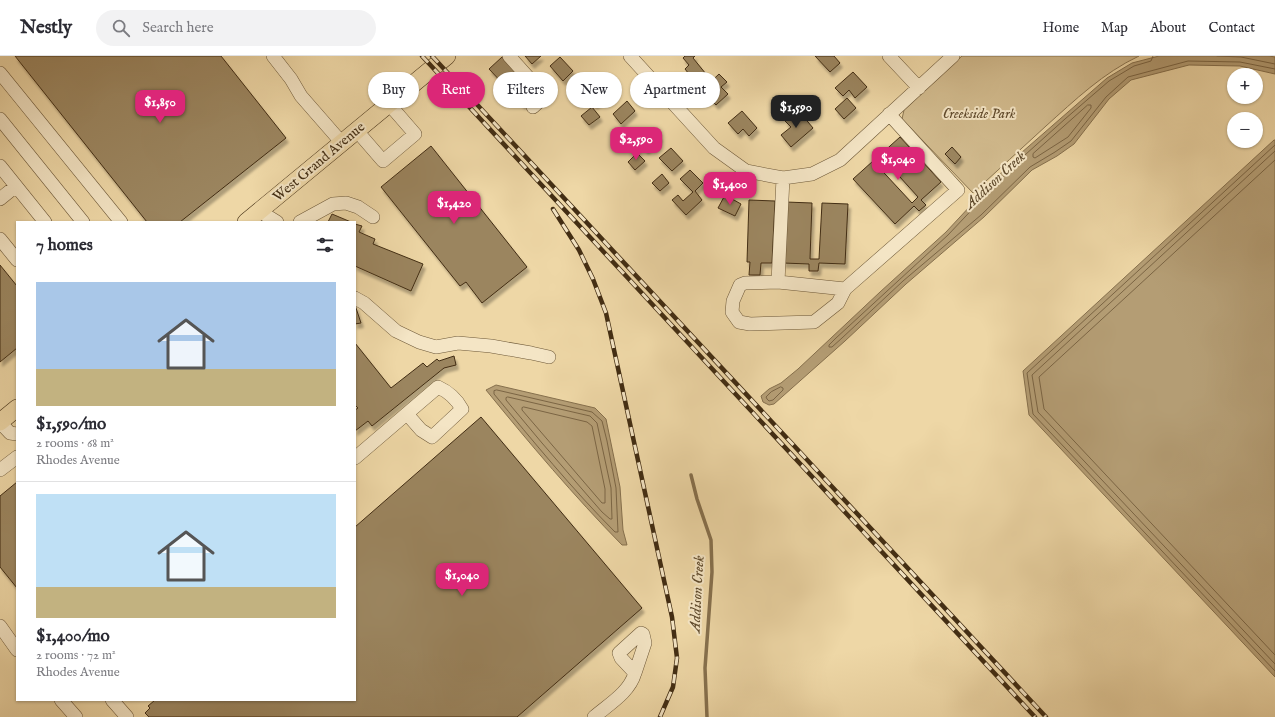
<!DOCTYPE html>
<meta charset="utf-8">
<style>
body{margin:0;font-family:"IM FELL English",serif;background:#f2f2f3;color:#2b2b33;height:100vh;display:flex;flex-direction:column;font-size:15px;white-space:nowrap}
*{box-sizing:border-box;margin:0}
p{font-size:13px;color:#7c7c81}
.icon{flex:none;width:22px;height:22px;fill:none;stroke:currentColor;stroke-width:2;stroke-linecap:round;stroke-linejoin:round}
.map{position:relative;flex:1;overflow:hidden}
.side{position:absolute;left:16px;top:165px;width:340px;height:480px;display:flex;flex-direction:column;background:#fff;border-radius:0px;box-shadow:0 1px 3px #0004}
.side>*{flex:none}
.hud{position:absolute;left:368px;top:16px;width:380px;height:36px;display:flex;gap:8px}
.controls{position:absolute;left:1227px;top:12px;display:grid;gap:8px}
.controls a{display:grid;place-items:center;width:36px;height:36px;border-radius:50%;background:#fff;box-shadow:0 1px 3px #0004;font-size:20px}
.price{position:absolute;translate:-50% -34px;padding:0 9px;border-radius:8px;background:#db2777;color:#fff;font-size:13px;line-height:26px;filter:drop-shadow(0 1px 2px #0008)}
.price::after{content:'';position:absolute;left:50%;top:24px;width:12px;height:9px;margin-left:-6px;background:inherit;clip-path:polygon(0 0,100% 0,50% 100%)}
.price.on{background:#222;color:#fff}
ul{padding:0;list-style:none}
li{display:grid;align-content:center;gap:8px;height:212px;padding:0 20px}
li+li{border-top:1px solid #e1e1e2}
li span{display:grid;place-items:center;height:124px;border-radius:0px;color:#555}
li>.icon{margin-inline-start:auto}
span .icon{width:72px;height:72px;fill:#fffc;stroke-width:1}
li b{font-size:17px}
h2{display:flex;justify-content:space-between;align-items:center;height:48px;padding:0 20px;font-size:17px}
.chip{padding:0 14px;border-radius:18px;background:#fff;box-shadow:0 1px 3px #0004;font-size:14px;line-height:36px}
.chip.on{background:#db2777;color:#fff}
header{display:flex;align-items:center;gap:24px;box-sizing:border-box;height:56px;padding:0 20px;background:#fff;border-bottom:1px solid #e1e1e2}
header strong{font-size:19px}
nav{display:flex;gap:22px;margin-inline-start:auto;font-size:14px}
.search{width:280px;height:36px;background:#f2f2f3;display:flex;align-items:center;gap:10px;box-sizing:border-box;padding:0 14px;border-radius:22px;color:#7c7c81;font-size:15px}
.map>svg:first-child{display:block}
.green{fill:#d1ba8d;stroke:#8a7450}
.water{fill:#b49d74;stroke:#86704d}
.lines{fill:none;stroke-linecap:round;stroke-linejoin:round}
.shore{stroke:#7b6544;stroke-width:1}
.stream{stroke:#86704d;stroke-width:3.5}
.building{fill:#9b855f;stroke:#422d13;filter:url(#shadow)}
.minor-casing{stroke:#6d5838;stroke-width:14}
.major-casing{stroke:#422d13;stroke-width:18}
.minor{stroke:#f4e5c5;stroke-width:13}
.major{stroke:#eed7a6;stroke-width:17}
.rail-casing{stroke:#422d13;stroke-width:4.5}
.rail{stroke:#f4e5c5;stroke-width:3;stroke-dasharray:9;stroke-linecap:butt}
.labels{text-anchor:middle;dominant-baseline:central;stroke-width:4;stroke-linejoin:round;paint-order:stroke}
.park-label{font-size:14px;font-style:italic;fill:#5f492b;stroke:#f4e5c5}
.street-label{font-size:14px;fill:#422d13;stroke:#f4e5c5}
.water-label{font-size:15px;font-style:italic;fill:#5e492b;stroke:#f4e5c5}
</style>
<header>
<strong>Nestly</strong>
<div class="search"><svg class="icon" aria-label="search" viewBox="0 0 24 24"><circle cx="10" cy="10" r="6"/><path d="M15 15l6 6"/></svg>Search here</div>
<nav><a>Home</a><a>Map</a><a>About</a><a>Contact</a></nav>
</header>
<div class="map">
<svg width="1275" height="661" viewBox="0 0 1275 661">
<defs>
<filter id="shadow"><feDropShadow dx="2.5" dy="4.5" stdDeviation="1" flood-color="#0004"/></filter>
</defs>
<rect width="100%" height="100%" fill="#eed7a6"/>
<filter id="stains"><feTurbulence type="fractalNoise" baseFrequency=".005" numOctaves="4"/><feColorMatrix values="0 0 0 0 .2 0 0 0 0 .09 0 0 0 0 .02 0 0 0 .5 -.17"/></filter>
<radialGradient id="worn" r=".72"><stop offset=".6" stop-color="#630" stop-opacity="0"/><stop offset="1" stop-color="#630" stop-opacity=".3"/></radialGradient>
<!-- green -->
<path class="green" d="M962,0h177c-36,17 -64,44 -93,70 -24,22 -49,45 -73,67l-71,-74 2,-9z"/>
<!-- water -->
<path class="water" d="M1159,0h110l6,1v17l-35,-8 -51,-1 -58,15 -22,19 -35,45 -17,12 -25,14 -48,47 -78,67 -61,57 -71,63 -5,1 -6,-3 -2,-6 8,-7 12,-6 17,-14 82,-77 66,-60 67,-72 94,-82 25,-15z
M1274,84h1v537l-246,-262 -6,-44z
M496,329l99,23 11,11 14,68 3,43 4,15h-5c-48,-49 -92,-101 -136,-155z"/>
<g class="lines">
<!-- shore -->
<path class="shore" d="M1153,0l-2,5 -17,5 -25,15 -44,38 -49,44 -68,72 -112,103 -7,7v2h3l10,-9 61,-57 78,-66 49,-48 25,-15 16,-11 35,-44 22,-20 60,-16 52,1 35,7
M1217,0l24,1 34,7
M1088,49h3v3l-23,29 -33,21 -2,-1v-3z
M1275,89l-248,228 6,41 242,257
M1275,95l-243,224 6,37 237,252
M1275,104l-236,217 5,32 231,246
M781,331l2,1v2l-10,10 -4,1 -2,-2 -1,-2 5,-5z
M497,334l95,22 10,9 5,20 9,47 2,44h-3c-43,-43 -82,-91 -121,-138v-3z
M508,341l82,19 7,7 14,65 1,31h-2l-8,-7 -60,-69 -36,-43v-2z
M524,351l63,15 5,4 13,63v14h-3l-80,-93v-2z"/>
<!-- stream -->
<path class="stream" d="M691,419l6,24 14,41 1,32 -7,96 2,49"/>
</g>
<!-- building -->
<path class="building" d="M15,0h206l65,82 -106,84h-33z
M525,0h16l-9,8z
M685,0h10l-2,2 13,16 -10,9 -11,-14 4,-4 -6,-7z
M815,0h19l6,7 -10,9z
M502,1l33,36 -12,12 -34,-36z
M560,1l13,14 -10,10 -13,-15z
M853,16l14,15 -12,11 -6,-8 -6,6 -8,-8z
M719,18l8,8 -6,5 7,7 -12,11 -14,-15z
M605,21l9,10 -19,18 -10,-10z
M847,42l9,10 -12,11 -9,-10z
M627,45l8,10 -14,13 -8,-10z
M592,51l8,10 -11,8 -8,-9z
M798,54l15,18 -22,19 -10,-12 10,-8 -6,-6z
M742,55l15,17 -8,8 -6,-7 -5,5 -10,-11z
M651,72l9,9 -14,13 -9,-10z
M900,81l41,45 -20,18 5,5 -7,6 -5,-5 -19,18 -42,-45 20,-18 39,42 6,-6 -38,-42z
M431,90l96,121 -45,36 -16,-21 -6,4 -79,-99z
M952,91l9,10 -6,7 -10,-10z
M671,92l12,13 -11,10 -13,-13z
M637,97l8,8 -10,9 -7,-8z
M690,114l13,13 -8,8 7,9 -16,15 -14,-15 6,-5 5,6 10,-9 -13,-13z
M662,118l7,9 -9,8 -8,-8z
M725,139l16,9 -6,12 -17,-8z
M749,144l26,1 -3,62h-11l-1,12h-11l1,-13h-3z
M786,146l26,1 -2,56h9l3,-56 26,1 -3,60 -26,-1 -1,8h-9v-7l-26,-1z
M332,158l19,8h-23z
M355,168l7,2 -3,6 16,7 -2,5 50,20 -12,27 -56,-25z
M0,209l17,21v62l-17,14z
M355,249l6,18 -6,1z
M355,287l36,45 32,-25 4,4 10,-8 2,2 15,-5 2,9 -12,3 -72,58 -4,-5 -13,10v-21l3,-2 -3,-3z
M481,361l161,191 -125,109h-368l-4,-4 5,-5 -2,-2 7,-6h200v-173z
M17,426v106l-17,-21v-71z"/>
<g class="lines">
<!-- minor casing -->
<g class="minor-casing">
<path id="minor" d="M273,0l18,23 10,17 41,47
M509,0l36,40 -12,11
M630,0l84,92 32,23 37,7 29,-4 28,-14 113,-104
M889,0l30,32
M0,17l121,149
M0,63l83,103
M357,75l26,30 32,-27 -26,-30
M0,110l45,56
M783,122l-5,104 67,7 113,-99 -69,-76
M0,143l16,-13
M259,155l18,11
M300,166l33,-18 13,-1 12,4 15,10
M0,183l17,21
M778,226l-33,1 -5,2 -7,16 -1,11 7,10 11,2 64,-2 24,-19 7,-14
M355,242l9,5 32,28 23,11 17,5 22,-4 33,3 40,7 18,4
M0,366l10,11 7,1
M355,402l83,-71c11,5 18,11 24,22l-30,28 -11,-7 -14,-16
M0,414l17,-13
M0,570l17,24
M61,644l15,17
M112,644l15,17
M594,661c15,-13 35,-24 41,-44l10,-30 -2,-9 -2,-1 -22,20 2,5 14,15"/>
</g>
<!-- major casing -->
<g class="major-casing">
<path id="major" d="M246,166l201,-166
M0,366l17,-14"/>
</g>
<!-- minor -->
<use href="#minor" class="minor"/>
<!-- major -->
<use href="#major" class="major"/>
<!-- rail casing -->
<g class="rail-casing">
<path id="rail" d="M422,0l613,661
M432,0l614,661
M553,153l26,41 14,29 13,34 66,304 5,41 -4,29 -13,30"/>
</g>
<!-- rail -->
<use href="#rail" class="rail"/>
</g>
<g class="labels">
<!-- park labels -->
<g class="park-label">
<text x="979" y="58">Creekside Park</text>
</g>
<!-- street labels -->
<g class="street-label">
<text transform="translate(319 106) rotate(-40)">West Grand Avenue</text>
</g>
<!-- water labels -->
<g class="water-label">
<text transform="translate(995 124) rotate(-43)">Addison Creek</text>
<text transform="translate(697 538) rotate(-87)">Addison Creek</text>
</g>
</g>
<rect width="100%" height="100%" filter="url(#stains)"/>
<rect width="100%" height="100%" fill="url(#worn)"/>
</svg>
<div class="controls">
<a>+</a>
<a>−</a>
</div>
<b class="price" style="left:160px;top:68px">$1,850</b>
<b class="price on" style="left:796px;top:73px">$1,590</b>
<b class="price" style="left:636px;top:105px">$2,590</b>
<b class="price" style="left:898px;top:125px">$1,040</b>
<b class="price" style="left:730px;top:150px">$1,400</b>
<b class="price" style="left:454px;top:169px">$1,420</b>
<b class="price" style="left:462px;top:541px">$1,040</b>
<div class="hud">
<a class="chip">Buy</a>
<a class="chip on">Rent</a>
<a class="chip">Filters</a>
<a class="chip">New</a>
<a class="chip">Apartment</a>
</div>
<section class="side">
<h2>7 homes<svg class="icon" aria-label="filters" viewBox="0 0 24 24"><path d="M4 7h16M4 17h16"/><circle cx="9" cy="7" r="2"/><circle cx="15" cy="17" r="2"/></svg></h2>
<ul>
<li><span style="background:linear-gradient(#a9c7e8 70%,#c2b280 0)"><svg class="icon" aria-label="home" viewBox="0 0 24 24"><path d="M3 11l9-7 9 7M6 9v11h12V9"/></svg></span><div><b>$1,590/mo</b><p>2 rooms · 68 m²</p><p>Rhodes Avenue</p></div></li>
<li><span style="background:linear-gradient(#bfe0f5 75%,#c2b280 0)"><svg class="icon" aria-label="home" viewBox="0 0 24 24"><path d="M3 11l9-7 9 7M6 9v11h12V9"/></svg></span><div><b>$1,400/mo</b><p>2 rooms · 72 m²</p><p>Rhodes Avenue</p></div></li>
</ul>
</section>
</div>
